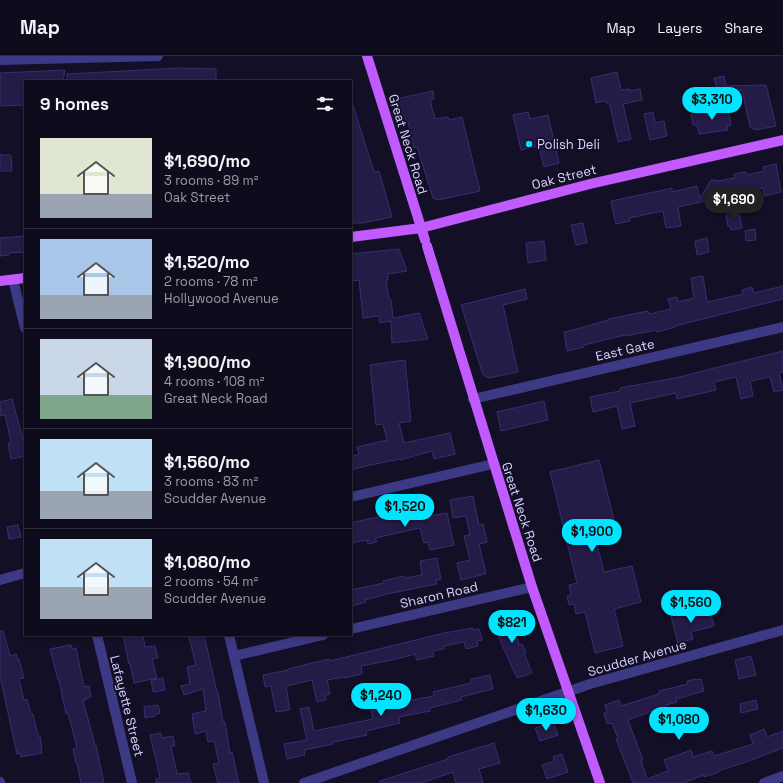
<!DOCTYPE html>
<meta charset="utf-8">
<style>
body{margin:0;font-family:"Space Grotesk",sans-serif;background:#1c1929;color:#f1f3f6;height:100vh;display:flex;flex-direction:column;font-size:15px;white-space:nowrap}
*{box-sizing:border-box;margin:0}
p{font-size:13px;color:#9b9ba3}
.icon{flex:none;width:22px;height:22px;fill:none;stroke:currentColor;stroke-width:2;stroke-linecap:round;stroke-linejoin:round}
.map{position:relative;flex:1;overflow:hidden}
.details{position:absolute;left:24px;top:24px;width:328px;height:556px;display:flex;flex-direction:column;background:#0e0b1c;border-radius:0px;box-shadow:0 2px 6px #0003,0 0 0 1px #2e2b3b}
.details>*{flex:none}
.price{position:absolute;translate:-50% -34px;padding:0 9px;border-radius:14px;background:#00e5ff;color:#111;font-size:13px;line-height:26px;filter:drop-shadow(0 1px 2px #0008)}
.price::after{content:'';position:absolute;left:50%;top:24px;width:12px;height:9px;margin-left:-6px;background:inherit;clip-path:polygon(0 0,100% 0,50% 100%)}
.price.active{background:#222;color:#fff}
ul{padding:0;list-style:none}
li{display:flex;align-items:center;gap:12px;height:100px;padding:0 16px}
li+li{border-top:1px solid #2e2b3b}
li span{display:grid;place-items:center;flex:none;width:112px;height:80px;border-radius:0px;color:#555}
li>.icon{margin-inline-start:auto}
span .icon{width:48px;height:48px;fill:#fffc;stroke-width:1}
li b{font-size:17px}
h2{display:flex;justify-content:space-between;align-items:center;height:48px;padding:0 16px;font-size:17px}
header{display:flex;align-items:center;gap:24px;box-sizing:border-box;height:56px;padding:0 20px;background:#0e0b1c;border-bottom:1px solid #2e2b3b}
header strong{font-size:19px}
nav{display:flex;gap:22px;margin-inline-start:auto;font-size:14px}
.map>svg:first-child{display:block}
.building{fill:#241b47;stroke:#3b2d73}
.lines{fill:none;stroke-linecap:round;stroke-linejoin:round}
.minor{stroke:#3d3a85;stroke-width:10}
.major{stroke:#c25bff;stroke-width:10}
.poi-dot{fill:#00e5ff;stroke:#130f26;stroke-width:1.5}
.labels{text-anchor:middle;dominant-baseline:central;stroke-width:3.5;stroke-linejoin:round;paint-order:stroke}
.street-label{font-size:13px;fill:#d9d4ff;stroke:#130f26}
.poi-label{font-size:13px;fill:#d9d4ff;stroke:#130f26;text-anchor:start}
</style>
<header>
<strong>Map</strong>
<nav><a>Map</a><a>Layers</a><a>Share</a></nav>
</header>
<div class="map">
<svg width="783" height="727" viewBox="0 0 783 727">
<rect width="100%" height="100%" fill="#130f26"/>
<!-- building -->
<path class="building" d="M180,12l36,1v12h-149v-7z
M65,14l-2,11h-38v24l-25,1v-33z
M617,16l4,18 9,-1v2l10,-2 2,11 -19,4 8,35 -13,3 -8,-37 -6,-4 -8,2 -5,-25z
M724,20l2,10 40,-1 10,41 -20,4 -6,-3 -8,-37 -23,7 -5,-19z
M433,35l1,8 -4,1 5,19 13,-2 1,3 13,-3 18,74 -42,9 -5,-2 -16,-51 -3,1 -6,-26 -4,1 -8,-24z
M353,49l21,67 5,-1 13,46 -29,6h-12v-117z
M728,53l3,16 -4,1 1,4 -29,4 -2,-9h-4l-2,-12 8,-2v2h5v1z
M528,56l2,7 18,-4 11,48 -15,4 -5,-20 -1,-1 -17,4 -8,-35z
M653,56l2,11 9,-2 3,15 -17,4 -6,-26z
M0,99h11l1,16h-12z
M776,108l5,28 -17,4 -1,-8 -85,19 3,19 -15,2 -3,-17 -34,7 1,3 -14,3 -5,-23 53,-11 8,-2v4l25,-6 3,13 11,-19h4l2,1 18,-3 -1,-4 12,-2 1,3 17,-4 -1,-4z
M739,156l3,16 -11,2 -1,-4 -2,1 -2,-12z
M583,167l4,20 -11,2 -5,-20z
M755,173l1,11 -10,1 -1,-10z
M25,180v16l-16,1v2l-9,1v-18z
M707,182l2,14 -12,3 -2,-14z
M544,185l2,19 -18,3 -2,-20z
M399,193l8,22 -19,3v6h-2l3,20h2l2,18 26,-5 9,26 -36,4 -1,-22 -11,2 -1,-7 -16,2 -4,-38 -8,1v-27z
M703,220l4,26 36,-8 -1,-4 10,-3 2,6 29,-7v13l-108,27v1l-18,5v-2l-32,6v-1l-41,10v2l-17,4 -3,-19 17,-4 27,-8v-1l40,-8 1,3 22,-5 -3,-10 9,-2 1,5 16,-4 -3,-20z
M525,233l2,10 -24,6 15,67 -29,6 -6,-3 -22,-70z
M783,295v21l-4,1 4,17 -9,2 -4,-15 -20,4 3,15 -12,3 -5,-22 -22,5 2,8 -39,9 -1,-6 -46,10 5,23 -13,3 -5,-23 -24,6 -3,-15 30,-6v-3l60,-11 30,-8z
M405,304l6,61 -12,2 5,20 46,-10 5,21 -21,5 -2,-8 -32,9v-1l-30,6 -19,5v-13l8,-3 -2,-7 30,-7 -4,-16 -7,1 -6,-60z
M12,343l11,40 2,17 -14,3 -3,-16 3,-1 -6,-27 -5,1v-14z
M544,345l4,19 -47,11 -4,-19z
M599,404l15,60 -22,6 12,46 28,-6 9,36 -27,7 9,37 -28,7 -10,-41 -9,2 -2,-10 -5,1 -2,-9 4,-1 -2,-10 8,-2 -27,-111z
M473,440l6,29 4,-1 4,18 -8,2 7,30 -25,6 -4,-17 13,-3 -6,-24 6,-1 -4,-19 -13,2 -3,-18z
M421,451l2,10 24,-4 7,32 -24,5 -2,-8 -4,1 -4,-15 -45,10 2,4 -9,2 -1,-4 -16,3v-20z
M18,469l3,12 -12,2 -2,-12z
M437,502l4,21 -5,1 1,4 -50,10 -22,6 1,2 -14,4 -1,-16 33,-7 -1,-2 21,-5 1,2 17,-3 -2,-14z
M710,554l4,16 -23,6 2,7 -15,4 -7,-27 18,-4v3z
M511,556l8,33 3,-1 4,8 -2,1 8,20 -15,5 -15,-33 -9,-27 2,-1 -1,-1z
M473,572v2l6,-1 3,11 -5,1 1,5 -12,3 -2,-7 -20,4v3l-11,2 1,5 -17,4 -2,-6 -23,6 -31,6 1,8 -17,4 -1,-1 -17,3 3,14 -5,1 1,5 -9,2 -5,-22 -26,6 4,24 -14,2 -5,-26 -6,1 -2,-12 25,-5v-1l24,-6 18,-4v2l114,-28z
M0,575h3l7,25 6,-2 2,6 1,-1 5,19 -5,1 5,21 3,-1 4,15h2l5,22h2l2,17 -21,4 -1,-4 -3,1 -17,-78z
M123,579h20l2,12 10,-1 3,12 -6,1 5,19 -23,5 -4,-19h-1z
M194,579h10l13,57h1l5,30h2l5,31 2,-1 7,31h-21l-5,-19 6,-1 -5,-22 -6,1 -2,-11 -11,3 -3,-20 14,-3 -3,-22 -19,6 -3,-9 9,-2 -3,-17 9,-2 -7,-28z
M71,589l1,4 4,-1 8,39 5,-1 2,11 -5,1 1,2h-4l12,45h1l8,38h-23l-4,-20h-1l-3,-14 4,-1 -9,-35 -2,1 -7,-34h-1l-8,-31z
M751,600l5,19 -17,4 -4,-19z
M490,619l3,14 -32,8 1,3 -32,8v3l-31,6 1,6 -34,8 1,4 -34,7v2l-29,6 1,5 -18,4 -3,-15 23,-4 -7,-31 9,-2 5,24 59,-12 -2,-8 30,-5v-4l33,-6 -1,-4 38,-9v-4z
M163,622l2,12 -12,2 -2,-12z
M696,623v1l5,-1 3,12 -28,8 1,3 -11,3 3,12 -14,4 -3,-10 -24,9 15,40 -2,1 6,18 21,-8 -4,-11 27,-10 2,7 19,-6 2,5 39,-12 -3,-9 14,-6 3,8 16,-6v17l-37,14 -28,9 1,1 -15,5v-2l-21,8h-50l-17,-44h2l-6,-16 -5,1 -3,-11h3l-2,-8 14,-5 2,6 38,-12v-3l29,-7 -1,-3z
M756,644l2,9 -17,4 -1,-9z
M158,649l2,8 -4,1 -1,2 -10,2 -1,-11z
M553,666l5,13 -18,6 -5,-13z
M161,677l1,5 11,-2 2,10h-4l6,28 11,-1 2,8 2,2h-36v-4l4,-1 -10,-43z
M494,687l6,20 -21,6 4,14h-27l-3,-11 -32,11h-41v-2l68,-22v-2z
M562,698l6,18 -21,7 -5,-14 12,-4 -1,-4z"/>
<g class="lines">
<!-- minor -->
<path class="minor" d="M0,4l158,-4
M13,224l12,48
M473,343l310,-72
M351,441l142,-33
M0,524l25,-7
M351,573l181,-42
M97,579l35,148
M229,579l35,148
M234,600l89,-21
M0,726v1
M304,727l286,-99 193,-54
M764,727l19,-7"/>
<!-- major -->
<path class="major" d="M367,0l58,184
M351,181l70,-9 169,-44 193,-44
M427,190l105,341 68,196
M0,225l25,-3"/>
</g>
<!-- markers -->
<circle class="poi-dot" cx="529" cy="88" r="4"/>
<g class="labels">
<!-- street labels -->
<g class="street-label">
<text transform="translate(408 88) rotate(73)">Great Neck Road</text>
<text transform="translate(564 121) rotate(-14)">Oak Street</text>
<text transform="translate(625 294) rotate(-13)">East Gate</text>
<text transform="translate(522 456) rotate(72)">Great Neck Road</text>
<text transform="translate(439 539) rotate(-13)">Sharon Road</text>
<text transform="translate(637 602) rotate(-16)">Scudder Avenue</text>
<text transform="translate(127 650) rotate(76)">Lafayette Street</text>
</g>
<!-- poi labels -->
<g class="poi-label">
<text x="537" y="88">Polish Deli</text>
</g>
</g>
</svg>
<b class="price" style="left:712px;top:65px">$3,310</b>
<b class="price active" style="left:734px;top:165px">$1,690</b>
<b class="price" style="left:405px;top:472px">$1,520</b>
<b class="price" style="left:592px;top:497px">$1,900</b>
<b class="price" style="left:691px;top:568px">$1,560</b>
<b class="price" style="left:512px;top:588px">$821</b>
<b class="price" style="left:381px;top:661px">$1,240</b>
<b class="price" style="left:546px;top:676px">$1,630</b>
<b class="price" style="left:679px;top:685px">$1,080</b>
<section class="details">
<h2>9 homes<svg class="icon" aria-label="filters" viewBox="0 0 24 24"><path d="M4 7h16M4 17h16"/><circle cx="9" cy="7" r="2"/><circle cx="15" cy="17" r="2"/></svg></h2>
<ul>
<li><span style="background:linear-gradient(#dfe7d0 70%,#9aa5b1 0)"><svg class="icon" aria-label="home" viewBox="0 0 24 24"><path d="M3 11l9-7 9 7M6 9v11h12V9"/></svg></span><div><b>$1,690/mo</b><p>3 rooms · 89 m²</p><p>Oak Street</p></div></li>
<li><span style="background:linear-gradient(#a9c7e8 70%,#9aa5b1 0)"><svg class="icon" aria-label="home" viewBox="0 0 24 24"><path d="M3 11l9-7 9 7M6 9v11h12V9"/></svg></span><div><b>$1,520/mo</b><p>2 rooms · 78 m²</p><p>Hollywood Avenue</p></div></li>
<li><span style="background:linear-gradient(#c9d6e8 70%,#7fa58c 0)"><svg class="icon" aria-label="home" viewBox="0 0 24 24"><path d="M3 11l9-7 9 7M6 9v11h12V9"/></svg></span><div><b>$1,900/mo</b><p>4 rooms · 108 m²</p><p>Great Neck Road</p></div></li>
<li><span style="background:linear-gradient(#bfe0f5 65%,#9aa5b1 0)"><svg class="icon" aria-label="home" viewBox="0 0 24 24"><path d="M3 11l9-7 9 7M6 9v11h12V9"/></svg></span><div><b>$1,560/mo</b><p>3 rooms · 83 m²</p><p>Scudder Avenue</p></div></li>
<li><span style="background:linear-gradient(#bfe0f5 60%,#9aa5b1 0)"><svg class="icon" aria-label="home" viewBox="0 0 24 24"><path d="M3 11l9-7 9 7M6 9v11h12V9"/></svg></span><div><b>$1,080/mo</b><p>2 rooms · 54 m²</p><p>Scudder Avenue</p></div></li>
</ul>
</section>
</div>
